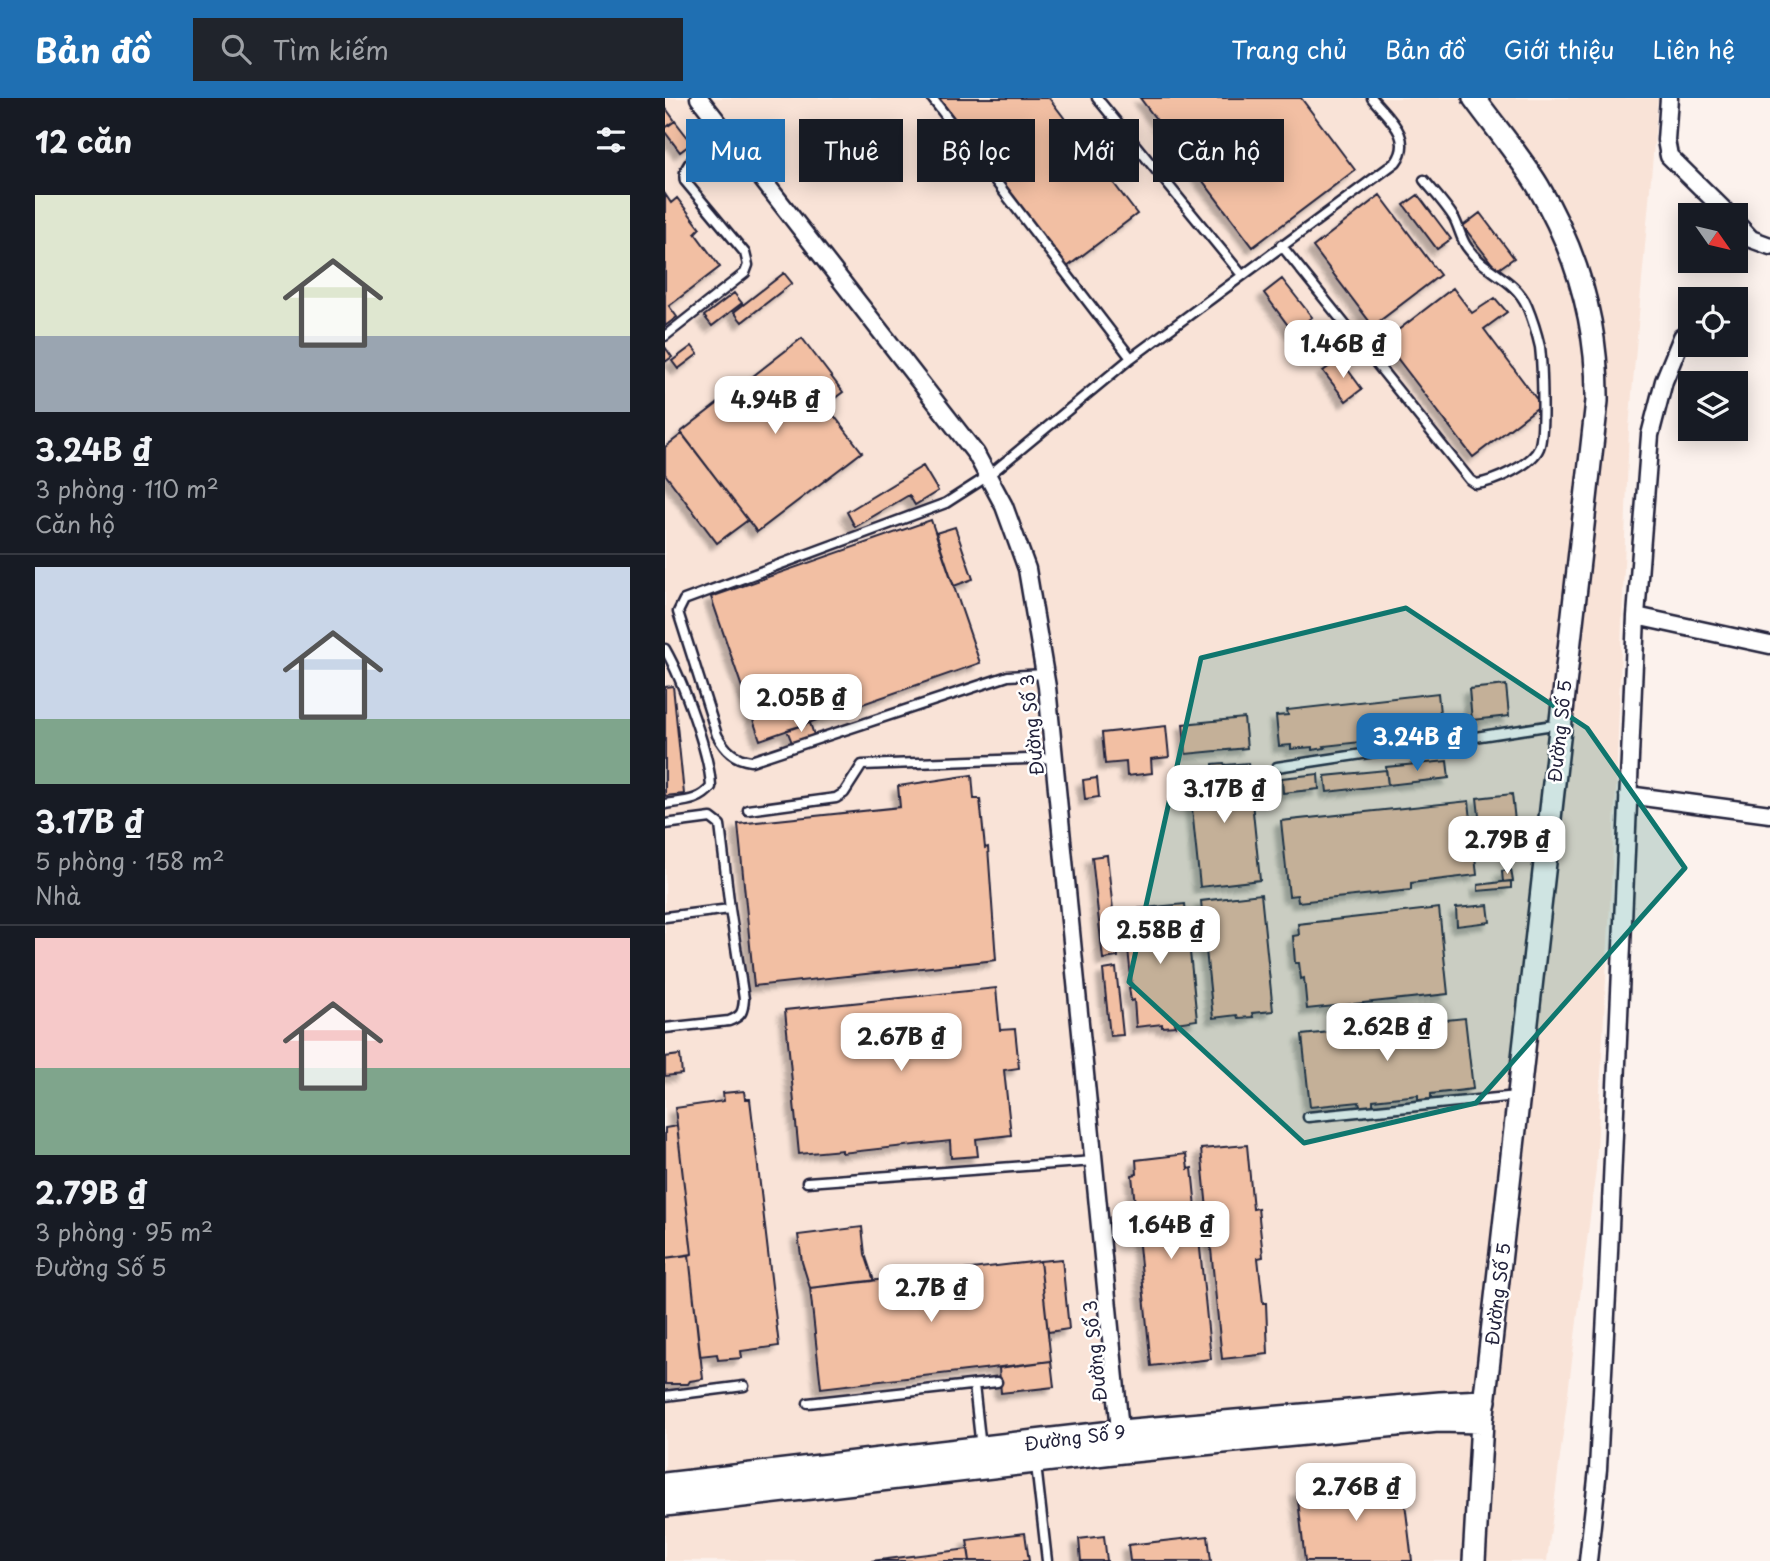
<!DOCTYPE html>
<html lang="vi">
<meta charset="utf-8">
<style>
body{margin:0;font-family:"Playpen Sans",sans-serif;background:#20242c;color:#f1f3f6;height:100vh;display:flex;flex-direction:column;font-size:26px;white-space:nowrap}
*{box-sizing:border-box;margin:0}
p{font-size:23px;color:#9ea1a6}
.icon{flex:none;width:38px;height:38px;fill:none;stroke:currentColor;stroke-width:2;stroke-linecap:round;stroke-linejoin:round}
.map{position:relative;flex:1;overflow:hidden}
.details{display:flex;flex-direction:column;background:#171b24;width:665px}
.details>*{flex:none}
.hud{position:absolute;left:21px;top:21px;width:665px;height:63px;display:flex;gap:14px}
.needle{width:46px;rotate:124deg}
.tools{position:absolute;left:1013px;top:105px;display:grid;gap:14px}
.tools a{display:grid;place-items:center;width:70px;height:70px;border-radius:0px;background:#171b24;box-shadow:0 4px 18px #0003;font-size:35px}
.price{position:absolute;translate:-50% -60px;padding:0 16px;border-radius:14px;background:#fff;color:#222;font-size:23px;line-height:46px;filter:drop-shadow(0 2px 4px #0008)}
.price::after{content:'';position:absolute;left:50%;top:42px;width:21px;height:16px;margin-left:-10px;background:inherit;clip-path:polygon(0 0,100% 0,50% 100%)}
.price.selected{background:#1f6fb2;color:#fff}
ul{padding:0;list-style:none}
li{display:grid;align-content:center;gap:14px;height:371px;padding:0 35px}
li+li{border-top:2px solid #363941}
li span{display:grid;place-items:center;height:217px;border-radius:0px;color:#555}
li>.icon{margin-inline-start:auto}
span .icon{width:126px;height:126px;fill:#fffc;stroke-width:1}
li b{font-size:30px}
h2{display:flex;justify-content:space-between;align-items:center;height:84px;padding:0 35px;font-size:30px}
.chip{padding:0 24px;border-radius:0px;background:#171b24;box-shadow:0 4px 18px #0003;font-size:24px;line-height:63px}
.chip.selected{background:#1f6fb2;color:#fff}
header{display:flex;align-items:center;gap:42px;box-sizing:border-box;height:98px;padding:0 35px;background:#1f6fb2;color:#fff}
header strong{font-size:33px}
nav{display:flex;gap:38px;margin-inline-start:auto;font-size:24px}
.search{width:490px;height:63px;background:#20242c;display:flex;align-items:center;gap:18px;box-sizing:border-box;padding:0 24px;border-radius:0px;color:#9ea1a6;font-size:26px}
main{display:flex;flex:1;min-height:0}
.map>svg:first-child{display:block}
.built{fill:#f9e3d7}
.building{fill:#f2bfa3;stroke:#22223b;stroke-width:2;filter:url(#shadow)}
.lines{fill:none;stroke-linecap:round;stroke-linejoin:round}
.lane-casing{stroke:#22223b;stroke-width:13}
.street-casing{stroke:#22223b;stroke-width:21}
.secondary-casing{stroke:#22223b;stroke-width:26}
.lane{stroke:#fff;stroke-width:8}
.street{stroke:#fff;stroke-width:16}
.secondary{stroke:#fff;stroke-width:21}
.marked{fill:#0f766e;fill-opacity:0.2;stroke:#0f766e;stroke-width:5;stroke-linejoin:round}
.labels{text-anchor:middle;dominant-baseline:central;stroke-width:5;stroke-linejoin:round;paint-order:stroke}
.street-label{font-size:18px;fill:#22223b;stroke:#fff}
</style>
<header>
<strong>Bản đồ</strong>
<div class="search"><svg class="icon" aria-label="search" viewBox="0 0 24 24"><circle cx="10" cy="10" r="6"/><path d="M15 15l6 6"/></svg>Tìm kiếm</div>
<nav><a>Trang chủ</a><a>Bản đồ</a><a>Giới thiệu</a><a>Liên hệ</a></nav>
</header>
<main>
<section class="details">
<h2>12 căn<svg class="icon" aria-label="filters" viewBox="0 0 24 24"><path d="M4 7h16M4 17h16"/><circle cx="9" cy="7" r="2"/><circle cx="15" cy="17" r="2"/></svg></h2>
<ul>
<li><span style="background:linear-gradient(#dfe7d0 65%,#9aa5b1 0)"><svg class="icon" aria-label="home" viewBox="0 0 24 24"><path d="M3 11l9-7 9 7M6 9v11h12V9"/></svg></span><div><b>3.24B ₫</b><p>3 phòng · 110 m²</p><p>Căn hộ</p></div></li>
<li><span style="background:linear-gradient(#c9d6e8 70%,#7fa58c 0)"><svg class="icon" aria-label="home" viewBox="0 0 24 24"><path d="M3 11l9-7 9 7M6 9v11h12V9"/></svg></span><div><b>3.17B ₫</b><p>5 phòng · 158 m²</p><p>Nhà</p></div></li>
<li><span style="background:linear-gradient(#f6c9c9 60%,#7fa58c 0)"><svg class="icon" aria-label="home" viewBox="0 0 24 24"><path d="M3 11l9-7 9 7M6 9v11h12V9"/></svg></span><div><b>2.79B ₫</b><p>3 phòng · 95 m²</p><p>Đường Số 5</p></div></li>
</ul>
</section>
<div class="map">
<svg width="1105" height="1463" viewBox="0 0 1105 1463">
<defs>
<filter id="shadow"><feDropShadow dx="-6" dy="6" stdDeviation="2" flood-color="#0004"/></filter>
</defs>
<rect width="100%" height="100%" fill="#fcf2ed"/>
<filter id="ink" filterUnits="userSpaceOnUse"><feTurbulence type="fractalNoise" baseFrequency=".0143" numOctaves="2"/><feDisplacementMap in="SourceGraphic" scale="14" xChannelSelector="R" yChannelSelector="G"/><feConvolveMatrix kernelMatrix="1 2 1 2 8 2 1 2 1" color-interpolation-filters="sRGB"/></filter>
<g filter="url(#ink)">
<!-- built -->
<path class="built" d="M0,0h993l-29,330 -13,361 -20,380 -49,392h-882z"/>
<!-- building -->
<path class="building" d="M274,0h110l88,116 -70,53z
M475,0h161l54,72 -102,77z
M0,9l10,14 -10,7z
M10,23l17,22 -12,9 -15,-20v-4z
M0,96l6,9 6,-5 23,30 -5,5 25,34 -51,39 8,11 -12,9z
M715,97l60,80 -67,51 -60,-79z
M753,97l33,44 -14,10 -33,-44z
M815,115l34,45 -17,12 -34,-44z
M119,175l8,10 -50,39 -8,-10z
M617,181l30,38 -19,15 -29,-39z
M788,190l19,25 23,-15 12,14 -23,17 57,76 -68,52 -89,-116z
M69,195l8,10 -30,23 -8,-10z
M638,228l20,26 -9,7 -19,-26z
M137,240l41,54 -17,13 36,47 -105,80 -76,-100z
M27,248l6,8 -20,15 -6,-8z
M0,249l7,10 -7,5z
M675,261l22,30 -16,12 -23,-30z
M17,336l66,86 -31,23 -52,-69v-27z
M258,368l15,25 -23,14 -6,-10 -54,32 -8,-15z
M266,422l49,143 -220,77 -49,-143z
M290,429l18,52 -19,7 -18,-53z
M841,587l3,31 -37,4 -3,-31z
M8,588l11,108 -19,2v-109z
M773,595l4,40 -118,13 1,2 -13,2v-3l-21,2v-4l-12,1 -3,-30 12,-1 -1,-5z
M579,620l3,30 -61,6 -3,-30z
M145,625l5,15 -22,7 -6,-15z
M501,628l3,31 -18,2 1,14 -25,3 -1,-14 -21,2 -3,-31z
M782,663l2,17 -61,7 -2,-18z
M559,665l1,2 23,-2 12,117 -60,7 -12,-118 25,-2v-3z
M721,672l2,15 -61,7 -2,-16z
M653,676l1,15 -36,4 -1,-15z
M307,677l2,24h6l5,49 3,-1 8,113 -242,26 -16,-162 162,-17 -2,-21z
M432,680l2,19 -14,2 -2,-19z
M847,696l3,27 -35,3 -3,-26z
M804,703l8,74 -66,8v7l-113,12 -1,-7 -8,1 -8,-75z
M442,757l11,102 -15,2 -11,-102z
M846,772l2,11 -10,1 -1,-11z
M846,783v7l-33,3v-6z
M596,796l12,117 -21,2 1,4 -15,1 -1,-3 -24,3 -12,-117z
M520,806l12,116 -22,3 1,3 -14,1v-3l-26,3 -2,-27 -3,1 -2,-13 3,-1 -4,-38h-2l-2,-39z
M823,807l2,17 -33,4 -1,-18z
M774,810l9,86 -141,15 -3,-31 -3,1 -2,-16h-4l-2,-27 6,-1 -1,-11z
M451,870l7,67 -13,1 -7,-66z
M331,890l4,42 15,-1 4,39 -15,2 7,65 -35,4 2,17 -27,2 -1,-17 -108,12v-3l-43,4 -14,-144z
M800,920l8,71 -42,5v5l-13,1v-5l-45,5v6l-13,1 -1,-5 -49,5 -8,-72z
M15,957l2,19 -17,2v-19z
M79,993l1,8h5l29,247 -38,5 1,7 -24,2 -1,-6 -17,2 -11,-101 3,-1 -17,-146 49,-7 -1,-8z
M12,1028l15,128 -27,4v-130z
M582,1047l6,64 5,-1 5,49 -5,1 5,45h3l2,51 -46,5 -21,-210z
M521,1056l2,15 4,-1 19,191 -60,7 -19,-191 5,-1 -1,-14z
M197,1129l3,27 9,27 -64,7 -8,-26 -4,-27z
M24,1157l14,124 -13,2 -2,3h-23v-126z
M397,1161l7,70 -21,3 -8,-71z
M375,1163l11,100 -230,27 -11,-100z
M386,1263l3,26 -53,6 -2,-25z
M737,1380l10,83h-107l-8,-70z
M360,1435l4,28h-59l-3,-21z
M439,1438l3,25h-26l-2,-22z
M543,1438l3,25h-81l-2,-16z
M303,1451l2,12h-99z"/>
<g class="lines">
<!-- lane casing -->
<g class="lane-casing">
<path id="lane" d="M267,0l199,260
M432,0l145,177
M616,147l189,235 6,4c17,-2 56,-19 63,-36 6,-14 3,-84 1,-101 -3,-13 -8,-29 -13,-41 -12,-28 -43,-34 -60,-59 -6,-8 -8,-20 -13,-29 -8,-13 -20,-26 -30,-38
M0,238l80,-63 3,-8 -3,-12 -60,-72c-5,-22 27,-34 43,-45
M0,551c17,30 45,105 46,138 -12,15 -28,14 -46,17
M380,576l-37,2 -257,85c-17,-2 -26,-11 -34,-26l-39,-123 6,-12 262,-97 42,-27 143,-118 265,-196c18,-25 -8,-44 -24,-64
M612,669l283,-43
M83,712l88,-12 8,-5 18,-28 192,-7
M0,726l46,-6 9,7 10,84 14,90c-1,13 -2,17 -15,22l-64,7
M0,819l65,-8
M643,1019l209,-21
M142,1084l287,-21
M309,1287l7,63
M0,1298l79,-10
M143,1305l189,-21
M371,1367l11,96"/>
</g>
<!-- street casing -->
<g class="street-casing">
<path id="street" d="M34,0l277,356 28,52 23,63 20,118 74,753
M1004,0l-3,42 3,16 60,59
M1071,125l15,16 19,7
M971,518l134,29
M963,697l142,19
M923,1463l10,-92 10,-194 28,-659 14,-181 14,-54 18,-44"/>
</g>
<!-- secondary casing -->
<g class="secondary-casing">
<path id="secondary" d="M0,1386l456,-53 319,-28 45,-2
M0,1407l457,-53 316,-31 44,1
M809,1463l8,-139 115,-1021c1,-76 -20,-149 -59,-215 -19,-31 -43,-59 -64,-88"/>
</g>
<!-- lane -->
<use href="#lane" class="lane"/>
<!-- street -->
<use href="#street" class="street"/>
<!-- secondary -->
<use href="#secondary" class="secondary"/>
</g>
</g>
<!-- marked area -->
<path class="marked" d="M741,510l181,120 98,140 -209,235 -172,40 -175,-161 72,-324z"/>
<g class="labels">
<!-- street labels -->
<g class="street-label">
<text transform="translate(366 627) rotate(-96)">Đường Số 3</text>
<text transform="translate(894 633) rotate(-84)">Đường Số 5</text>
<text transform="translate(832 1196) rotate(-83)">Đường Số 5</text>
<text transform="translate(429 1253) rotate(-96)">Đường Số 3</text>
<text transform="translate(410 1339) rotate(-7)">Đường Số 9</text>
</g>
</g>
</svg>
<div class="tools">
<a><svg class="needle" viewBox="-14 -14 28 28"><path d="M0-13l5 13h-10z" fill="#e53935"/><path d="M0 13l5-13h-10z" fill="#9ea1a6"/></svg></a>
<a><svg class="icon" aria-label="locate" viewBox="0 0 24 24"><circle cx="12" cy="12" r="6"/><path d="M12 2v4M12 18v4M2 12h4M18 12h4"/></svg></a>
<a><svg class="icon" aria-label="layers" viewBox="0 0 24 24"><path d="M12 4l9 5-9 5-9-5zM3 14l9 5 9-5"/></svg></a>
</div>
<b class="price" style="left:678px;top:282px">1.46B ₫</b>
<b class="price" style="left:110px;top:338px">4.94B ₫</b>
<b class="price" style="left:136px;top:636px">2.05B ₫</b>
<b class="price selected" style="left:752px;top:675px">3.24B ₫</b>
<b class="price" style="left:559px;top:727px">3.17B ₫</b>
<b class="price" style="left:842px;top:778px">2.79B ₫</b>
<b class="price" style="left:495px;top:868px">2.58B ₫</b>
<b class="price" style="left:722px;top:965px">2.62B ₫</b>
<b class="price" style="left:236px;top:975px">2.67B ₫</b>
<b class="price" style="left:506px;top:1163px">1.64B ₫</b>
<b class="price" style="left:266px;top:1226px">2.7B ₫</b>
<b class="price" style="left:691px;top:1425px">2.76B ₫</b>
<div class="hud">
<a class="chip selected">Mua</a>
<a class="chip">Thuê</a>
<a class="chip">Bộ lọc</a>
<a class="chip">Mới</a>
<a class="chip">Căn hộ</a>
</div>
</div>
</main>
